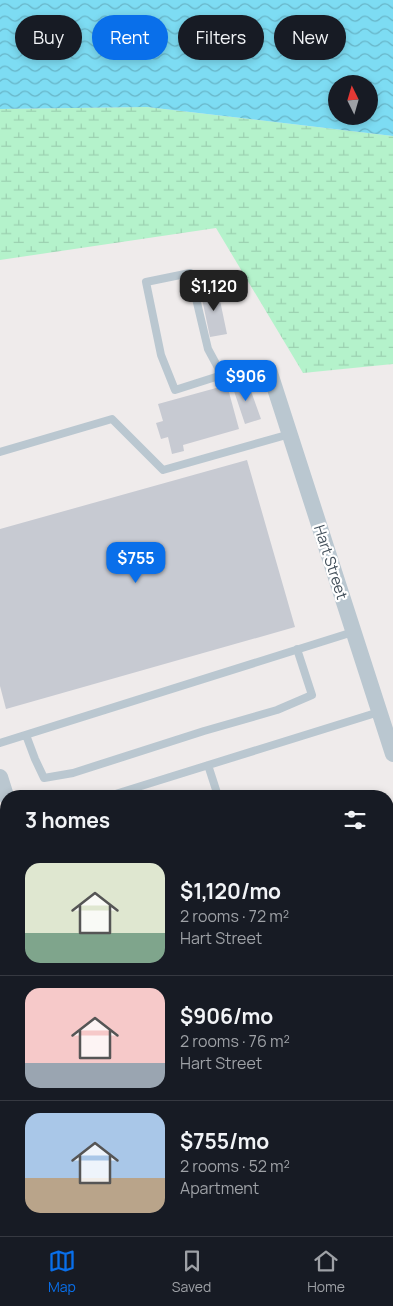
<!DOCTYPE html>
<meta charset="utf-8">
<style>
body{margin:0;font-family:Manrope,sans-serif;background:#20242c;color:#f1f3f6;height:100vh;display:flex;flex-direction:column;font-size:19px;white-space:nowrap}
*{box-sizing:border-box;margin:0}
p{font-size:16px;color:#9ea1a6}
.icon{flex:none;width:28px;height:28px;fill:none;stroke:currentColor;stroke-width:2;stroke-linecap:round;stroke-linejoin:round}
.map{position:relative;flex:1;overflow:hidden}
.details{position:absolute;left:0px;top:790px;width:394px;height:446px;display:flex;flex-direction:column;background:#171b24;border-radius:20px 20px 0 0;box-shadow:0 2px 8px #0003}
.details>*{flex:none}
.guide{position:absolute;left:15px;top:15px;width:364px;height:45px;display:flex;gap:10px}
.needle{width:32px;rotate:355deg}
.fabs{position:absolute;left:328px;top:75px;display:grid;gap:10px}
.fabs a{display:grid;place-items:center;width:50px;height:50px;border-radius:50%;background:#171b24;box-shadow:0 2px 8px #0003;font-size:25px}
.price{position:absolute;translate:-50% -42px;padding:0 11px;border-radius:10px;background:#096fea;color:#fff;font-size:16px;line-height:32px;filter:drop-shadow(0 1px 2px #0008)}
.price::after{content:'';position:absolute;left:50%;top:30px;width:15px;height:11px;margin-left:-8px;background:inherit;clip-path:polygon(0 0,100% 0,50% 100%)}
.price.current{background:#222;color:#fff}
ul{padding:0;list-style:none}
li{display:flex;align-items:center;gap:15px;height:125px;padding:0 25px}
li+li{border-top:1px solid #363941}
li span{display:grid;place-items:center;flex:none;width:140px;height:100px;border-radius:15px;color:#555}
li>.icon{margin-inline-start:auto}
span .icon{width:60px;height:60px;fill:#fffc;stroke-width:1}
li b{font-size:21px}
h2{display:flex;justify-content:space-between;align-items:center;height:60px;padding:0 25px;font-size:21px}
.tag{padding:0 18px;border-radius:22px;background:#171b24;box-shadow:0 2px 8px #0003;font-size:18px;line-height:45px}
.tag.current{background:#096fea;color:#fff}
.tabs{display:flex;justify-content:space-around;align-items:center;height:70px;border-top:1px solid #363941;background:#171b24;font-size:14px;color:#9ea1a6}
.tabs a{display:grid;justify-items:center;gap:2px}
.tabs .current{color:#096fea}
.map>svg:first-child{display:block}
.wetland{fill:url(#wetland-marsh)}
.water{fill:url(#water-waves);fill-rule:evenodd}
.building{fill:#c7cad2}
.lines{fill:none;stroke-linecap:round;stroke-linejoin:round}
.service{stroke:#bac7d0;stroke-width:8}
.minor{stroke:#bac7d0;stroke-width:16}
.labels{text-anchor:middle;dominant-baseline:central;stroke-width:4.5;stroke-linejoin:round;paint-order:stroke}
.street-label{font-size:15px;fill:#424f5a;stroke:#fff}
</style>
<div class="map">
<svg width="393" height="1236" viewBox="0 0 393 1236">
<defs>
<pattern id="wetland-marsh" width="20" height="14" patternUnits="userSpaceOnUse" patternTransform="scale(1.25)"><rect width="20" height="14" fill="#b4f2cb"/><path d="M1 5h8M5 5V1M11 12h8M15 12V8" fill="none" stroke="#9cd1b1"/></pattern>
<pattern id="water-waves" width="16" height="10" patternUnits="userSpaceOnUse" patternTransform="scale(1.25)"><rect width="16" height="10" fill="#7ddcf3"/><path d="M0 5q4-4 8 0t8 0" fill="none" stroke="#68b5c8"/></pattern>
</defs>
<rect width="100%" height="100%" fill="#efebeb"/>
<!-- wetland -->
<path class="wetland" d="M147,107l246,29v228l-90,9 -87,-145 -216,32v-151z"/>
<!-- water -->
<path class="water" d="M0,0h393v136l-246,-29 -147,2zM336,84h33v32h-33z"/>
<!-- building -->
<path class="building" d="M217,286l10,48 -17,3 -10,-48z
M247,380l14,39 -16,5 -13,-39z
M227,385l12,44 -56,16 1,6 -12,3 -4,-17 -7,2 -5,-16 7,-2 -5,-17z
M247,460l48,167 -289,82 -6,-23v-157z
M6,1059v35l-6,2v-35z
M393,1100v136h-1l-4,-16v-119z
M6,1230h253v3l-9,3h-242z"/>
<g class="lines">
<!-- service -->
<path class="service" d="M222,375l-14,-26 -18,-76 -44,9 15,73 14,35 47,-15 38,-10 9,5
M0,452l112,-33 51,51 127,-36
M26,735l9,24 9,19 29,-5 131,-42 73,-21 35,-15 -15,-46
M0,743l353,-111
M208,765l10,31
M109,796l270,-84
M388,820l5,-2
M388,935l5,19
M0,938l6,18
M388,967l5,-2
M0,1109l6,-2
M337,1230l1,6"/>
<!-- minor -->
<path class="minor" d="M269,370l124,384
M0,777l6,19
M388,1033l5,-2
M0,1156l6,-2"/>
</g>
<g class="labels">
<!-- street labels -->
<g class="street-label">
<text transform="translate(331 562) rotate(72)">Hart Street</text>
</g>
</g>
</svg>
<div class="fabs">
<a><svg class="needle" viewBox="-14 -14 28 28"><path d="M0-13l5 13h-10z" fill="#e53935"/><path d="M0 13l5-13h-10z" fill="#9ea1a6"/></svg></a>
</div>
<b class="price current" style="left:214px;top:312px">$1,120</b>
<b class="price" style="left:246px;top:402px">$906</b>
<b class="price" style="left:136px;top:584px">$755</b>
<div class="guide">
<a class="tag">Buy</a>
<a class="tag current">Rent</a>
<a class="tag">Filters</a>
<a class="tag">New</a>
</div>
<section class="details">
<h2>3 homes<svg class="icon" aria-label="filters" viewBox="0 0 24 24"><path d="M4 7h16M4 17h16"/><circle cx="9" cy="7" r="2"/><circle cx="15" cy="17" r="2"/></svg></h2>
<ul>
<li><span style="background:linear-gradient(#dfe7d0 70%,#7fa58c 0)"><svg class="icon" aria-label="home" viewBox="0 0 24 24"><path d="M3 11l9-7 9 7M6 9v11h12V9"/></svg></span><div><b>$1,120/mo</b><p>2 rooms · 72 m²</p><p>Hart Street</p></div></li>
<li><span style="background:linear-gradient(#f6c9c9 75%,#9aa5b1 0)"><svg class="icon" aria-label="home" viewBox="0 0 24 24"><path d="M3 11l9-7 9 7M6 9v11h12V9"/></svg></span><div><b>$906/mo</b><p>2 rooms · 76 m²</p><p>Hart Street</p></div></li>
<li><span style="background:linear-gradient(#a9c7e8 65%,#b9a48a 0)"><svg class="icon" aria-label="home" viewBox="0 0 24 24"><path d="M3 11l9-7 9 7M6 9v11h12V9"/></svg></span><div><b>$755/mo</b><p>2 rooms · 52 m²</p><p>Apartment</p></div></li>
</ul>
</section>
</div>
<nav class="tabs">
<a class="current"><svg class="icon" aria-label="map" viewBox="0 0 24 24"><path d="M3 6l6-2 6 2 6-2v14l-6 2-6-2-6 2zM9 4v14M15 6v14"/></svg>Map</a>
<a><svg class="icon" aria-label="saved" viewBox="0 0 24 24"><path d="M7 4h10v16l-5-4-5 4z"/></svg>Saved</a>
<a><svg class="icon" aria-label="home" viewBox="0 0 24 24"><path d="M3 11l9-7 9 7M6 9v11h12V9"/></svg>Home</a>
</nav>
